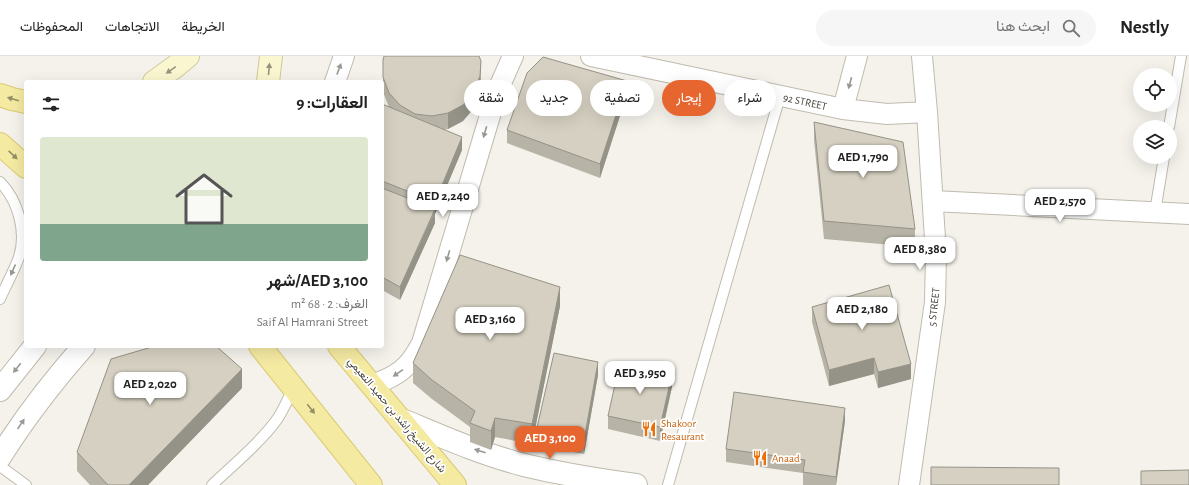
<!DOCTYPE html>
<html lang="ar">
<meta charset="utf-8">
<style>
body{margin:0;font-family:"Alegreya Sans",Vazirmatn,sans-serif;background:#f6f6f6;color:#222;direction:rtl;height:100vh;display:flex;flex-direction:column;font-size:15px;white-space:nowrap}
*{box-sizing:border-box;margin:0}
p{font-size:13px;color:#767676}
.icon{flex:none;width:22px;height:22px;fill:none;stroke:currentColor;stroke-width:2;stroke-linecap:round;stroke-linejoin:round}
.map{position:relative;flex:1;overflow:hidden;direction:ltr}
.drawer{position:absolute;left:24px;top:24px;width:360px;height:268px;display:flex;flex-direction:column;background:#fff;border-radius:4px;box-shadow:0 4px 16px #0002;direction:rtl}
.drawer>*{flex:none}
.top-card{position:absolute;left:396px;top:24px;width:380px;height:36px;direction:rtl;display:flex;gap:8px}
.tools{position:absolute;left:1133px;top:12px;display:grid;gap:8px}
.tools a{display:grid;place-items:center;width:44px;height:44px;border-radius:50%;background:#fff;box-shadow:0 4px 16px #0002;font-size:20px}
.price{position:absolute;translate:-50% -34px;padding:0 9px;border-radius:8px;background:#fff;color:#222;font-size:13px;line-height:26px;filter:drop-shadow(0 1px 2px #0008)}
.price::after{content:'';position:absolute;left:50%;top:24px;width:12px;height:9px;margin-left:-6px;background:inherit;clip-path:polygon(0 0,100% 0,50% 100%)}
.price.on{background:#e7662f;color:#fff}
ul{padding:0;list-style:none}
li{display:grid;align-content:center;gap:8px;height:212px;padding:0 16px}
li+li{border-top:1px solid #e0e0e0}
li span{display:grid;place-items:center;height:124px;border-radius:4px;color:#555}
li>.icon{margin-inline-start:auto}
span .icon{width:72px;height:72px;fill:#fffc;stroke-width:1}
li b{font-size:17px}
h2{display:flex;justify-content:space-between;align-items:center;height:48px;padding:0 16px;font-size:17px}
.tag{padding:0 14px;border-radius:18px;background:#fff;box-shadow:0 4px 16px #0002;font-size:14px;line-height:36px}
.tag.on{background:#e7662f;color:#fff}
header{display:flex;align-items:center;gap:24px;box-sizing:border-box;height:56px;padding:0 20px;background:#fff;border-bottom:1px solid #e0e0e0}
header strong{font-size:19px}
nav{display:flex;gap:22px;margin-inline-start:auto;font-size:14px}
.search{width:280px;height:36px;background:#f6f6f6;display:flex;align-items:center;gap:10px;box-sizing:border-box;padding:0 14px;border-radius:22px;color:#767676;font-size:15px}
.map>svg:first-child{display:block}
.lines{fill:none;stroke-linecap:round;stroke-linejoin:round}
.service-casing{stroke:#bfbbae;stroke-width:12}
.minor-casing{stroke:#bfbbae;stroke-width:22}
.tertiary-casing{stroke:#bfbbae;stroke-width:24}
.secondary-casing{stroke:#cfc99e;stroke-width:24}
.primary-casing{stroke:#daca73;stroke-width:24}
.service{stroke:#fff;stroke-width:10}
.minor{stroke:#fff;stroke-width:20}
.tertiary{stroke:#fff;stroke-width:22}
.secondary{stroke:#faf6cf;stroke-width:22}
.primary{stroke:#f5eaa2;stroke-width:22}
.wall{fill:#b7b3a6}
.shaded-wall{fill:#959287}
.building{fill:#d5d0c1;stroke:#959287}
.oneway{fill:#98947c}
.oneway2{fill:#9a9892}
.oneway3{fill:#958f68}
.labels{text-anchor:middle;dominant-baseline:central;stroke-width:3.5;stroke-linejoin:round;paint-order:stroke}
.street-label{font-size:11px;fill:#474439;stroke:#fff}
.food-label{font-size:11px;fill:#c56008;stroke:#fff;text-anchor:start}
</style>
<header>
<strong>Nestly</strong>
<div class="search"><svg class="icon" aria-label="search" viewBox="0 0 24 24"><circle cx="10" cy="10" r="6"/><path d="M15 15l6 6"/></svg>ابحث هنا</div>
<nav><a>الخريطة</a><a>الاتجاهات</a><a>المحفوظات</a></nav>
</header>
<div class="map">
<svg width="1189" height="429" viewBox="0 0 1189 429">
<rect width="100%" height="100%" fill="#f4f2eb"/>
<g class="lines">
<!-- service casing -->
<g class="service-casing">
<path id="service" d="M1169,71l12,-71
M0,126c18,18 27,50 19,75 -5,14 -13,28 -19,42
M1155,156l9,-55
M0,410l26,19
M212,429c21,-20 49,-43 66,-67 6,-10 11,-20 15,-31
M668,429l112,-389"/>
</g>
<!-- minor casing -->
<g class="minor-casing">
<path id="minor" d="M591,0l252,53 44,5 40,-2
M335,26l9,-26
M843,53l14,-53
M933,145l256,13
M372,329c26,-9 37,-17 50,-42l75,-251 16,-36
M909,429l26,-183 1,-47 -9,-143 -5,-56"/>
</g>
<!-- tertiary casing -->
<g class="tertiary-casing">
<path id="tertiary" d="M0,334l35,-44
M400,363c41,17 81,35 124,46 37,9 74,15 112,20
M0,401c25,-40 53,-76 84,-111"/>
</g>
<!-- secondary casing -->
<g class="secondary-casing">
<path id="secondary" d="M154,26l22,-16 12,-10
M268,26l3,-26"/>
</g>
<!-- primary casing -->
<g class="primary-casing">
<path id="primary" d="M0,39l12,4 14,3
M0,88l26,23
M260,290l111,139
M339,290l116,139"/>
</g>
<!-- service -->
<use href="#service" class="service"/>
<!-- minor -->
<use href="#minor" class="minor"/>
<!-- tertiary -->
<use href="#tertiary" class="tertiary"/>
<!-- secondary -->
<use href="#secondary" class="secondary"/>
<!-- primary -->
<use href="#primary" class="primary"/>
</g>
<!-- wall -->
<path class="wall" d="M383,4l98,17 -1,15 -6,16 -11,13 -15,8 -4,1 18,20 -27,64v9l-35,77 -18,-10v-186l7,3 -6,-15z
M627,38l-27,84 -93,-35v-13z
M814,66l101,107v18l-91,-8 -10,-99z
M560,250l-28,138 -37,-7 -4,13 -21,-8v-15l-38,-28 -19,-16v-20z
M812,251l99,72 -33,9 -4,-14 -45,12 -17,-64z
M598,319l-14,79 -48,-9v-13z
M672,331l-12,54 -52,-12v-13z
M242,332l-94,97h-58l-13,-14v-19z
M845,365l-9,64h-33v-12l-77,-11v-13z"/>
<!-- shaded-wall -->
<path class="shaded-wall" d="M481,5l-1,31 -6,16 -11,13 -15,8v-16z
M627,25v13l-27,84v-14z
M462,81v13l-27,64v9l-35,77v-13l35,-76v-9z
M560,231v19l-28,138v-20z
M874,302v16l-45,12v-16z
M598,306v13l-14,79v-14z
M911,308v15l-33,9v-16z
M242,313v19l-94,97h-19z
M672,318v13l-12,54v-14z
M845,352v13l-9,64v-8z
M495,362v19l-4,13v-19z"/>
<!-- building -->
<path class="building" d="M384,0h95l2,5 -1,15 -6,16 -11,13 -15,8 -16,3 -17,-2 -15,-9 -11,-12 -6,-16v-17z
M543,1l84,24 -27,83 -93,-34 20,-57z
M382,48l80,33 -27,65 -53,-21z
M814,66l89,20 12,87 -91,-8z
M382,132l53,21 -35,78 -18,-10z
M460,199l100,32 -28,137 -37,-6 -4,13 -21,-8 5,-12 -43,-31 -19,-17z
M889,229l22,79 -33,8 -4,-14 -45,12 -17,-63z
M155,290h61l26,23 -113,116h-21l-31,-33 34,-93z
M554,297l44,9 -14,78 -48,-8z
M620,306l52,12 -12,53 -52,-11z
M734,336l111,16 -9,69 -33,-5 2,-12 -79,-11z
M931,411l128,1v17h-128z
M1189,414v15h-48v-14z"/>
<!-- one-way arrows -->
<defs><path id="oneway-solid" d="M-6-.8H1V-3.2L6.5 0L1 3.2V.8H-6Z"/></defs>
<g class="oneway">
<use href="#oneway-solid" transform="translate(269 13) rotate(-85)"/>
<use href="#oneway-solid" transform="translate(171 14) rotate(145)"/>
</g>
<g class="oneway2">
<use href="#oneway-solid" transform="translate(339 13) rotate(-70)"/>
<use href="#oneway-solid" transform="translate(850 27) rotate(105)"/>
<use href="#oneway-solid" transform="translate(485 76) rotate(106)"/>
<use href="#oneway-solid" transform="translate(448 200) rotate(106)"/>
<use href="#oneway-solid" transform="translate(13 214) rotate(114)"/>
<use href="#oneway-solid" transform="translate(17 312) rotate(128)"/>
<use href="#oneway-solid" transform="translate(398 317) rotate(146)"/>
<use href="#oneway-solid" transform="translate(21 368) rotate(-56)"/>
<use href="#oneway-solid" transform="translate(480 395) rotate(-162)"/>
</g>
<g class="oneway3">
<use href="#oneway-solid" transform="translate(13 43) rotate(-164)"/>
<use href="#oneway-solid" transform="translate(13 99) rotate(43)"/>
<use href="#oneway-solid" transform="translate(311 353) rotate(52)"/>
</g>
<!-- icons -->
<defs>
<g id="restaurant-bare" transform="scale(1.2)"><path d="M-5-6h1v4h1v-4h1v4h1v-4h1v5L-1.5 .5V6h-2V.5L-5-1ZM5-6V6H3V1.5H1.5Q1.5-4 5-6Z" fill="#e8710a" stroke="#fff" stroke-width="2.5" paint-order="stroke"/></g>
</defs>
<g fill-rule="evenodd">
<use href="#restaurant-bare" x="649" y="373"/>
<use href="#restaurant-bare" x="760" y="402"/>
</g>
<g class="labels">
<!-- street labels -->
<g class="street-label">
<text transform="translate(805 46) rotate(12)">92 STREET</text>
<text transform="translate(934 251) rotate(-84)">5 STREET</text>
<text transform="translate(397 359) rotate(50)">شارع الشيخ راشد بن حميد النعيمي</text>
</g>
<!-- food labels -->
<g class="food-label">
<text x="661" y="367">Shakoor<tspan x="661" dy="13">Resaurant</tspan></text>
<text x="772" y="402">Anaad</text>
</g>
</g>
</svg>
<div class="tools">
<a><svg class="icon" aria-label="locate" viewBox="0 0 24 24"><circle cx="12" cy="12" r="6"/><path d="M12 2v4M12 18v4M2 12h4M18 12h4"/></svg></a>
<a><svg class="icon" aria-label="layers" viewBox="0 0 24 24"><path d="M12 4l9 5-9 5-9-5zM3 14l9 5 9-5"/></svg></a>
</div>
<b class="price" style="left:863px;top:123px">AED 1,790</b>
<b class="price" style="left:443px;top:162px">AED 2,240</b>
<b class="price" style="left:1060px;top:167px">AED 2,570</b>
<b class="price" style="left:920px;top:215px">AED 8,380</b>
<b class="price" style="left:862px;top:275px">AED 2,180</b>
<b class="price" style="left:490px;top:285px">AED 3,160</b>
<b class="price" style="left:640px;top:339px">AED 3,950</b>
<b class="price" style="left:150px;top:350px">AED 2,020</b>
<b class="price on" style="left:550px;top:404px">AED 3,100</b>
<div class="top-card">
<a class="tag">شراء</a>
<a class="tag on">إيجار</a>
<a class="tag">تصفية</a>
<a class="tag">جديد</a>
<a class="tag">شقة</a>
</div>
<section class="drawer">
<h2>العقارات: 9<svg class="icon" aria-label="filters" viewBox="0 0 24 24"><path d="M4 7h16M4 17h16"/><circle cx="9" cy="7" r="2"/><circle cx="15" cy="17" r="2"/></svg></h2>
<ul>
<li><span style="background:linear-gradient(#dfe7d0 70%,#7fa58c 0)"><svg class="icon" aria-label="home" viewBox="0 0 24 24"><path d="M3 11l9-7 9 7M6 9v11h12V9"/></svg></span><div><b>AED 3,100/شهر</b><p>الغرف: 2 · 68 m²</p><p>Saif Al Hamrani Street</p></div></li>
</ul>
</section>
</div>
